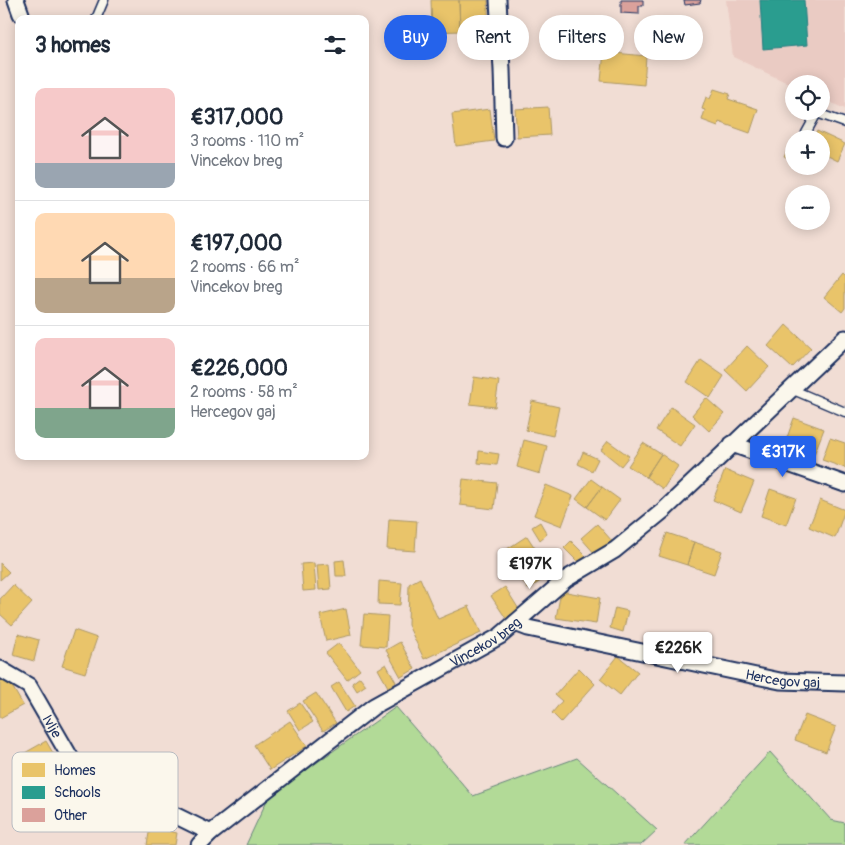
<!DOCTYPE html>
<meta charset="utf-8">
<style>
body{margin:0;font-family:Pangolin,sans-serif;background:#f2f2f3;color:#1f2937;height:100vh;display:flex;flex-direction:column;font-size:19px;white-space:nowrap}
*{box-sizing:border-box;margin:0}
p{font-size:16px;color:#747a83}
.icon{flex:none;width:28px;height:28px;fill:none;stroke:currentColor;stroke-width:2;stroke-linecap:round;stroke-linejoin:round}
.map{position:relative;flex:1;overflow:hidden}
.details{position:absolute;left:15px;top:15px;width:354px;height:445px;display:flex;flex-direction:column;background:#fff;border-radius:10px;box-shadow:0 2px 12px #0003}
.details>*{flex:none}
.top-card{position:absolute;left:384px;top:15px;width:386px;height:45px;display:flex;gap:10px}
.buttons{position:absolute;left:785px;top:75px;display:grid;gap:10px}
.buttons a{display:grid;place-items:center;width:45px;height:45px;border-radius:50%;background:#fff;box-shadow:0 2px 12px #0003;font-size:25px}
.price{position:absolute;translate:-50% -42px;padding:0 11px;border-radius:5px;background:#fff;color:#222;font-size:16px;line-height:32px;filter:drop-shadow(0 1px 2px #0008)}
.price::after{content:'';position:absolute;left:50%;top:30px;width:15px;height:11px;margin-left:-8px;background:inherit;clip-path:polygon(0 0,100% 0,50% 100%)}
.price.active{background:#2563eb;color:#fff}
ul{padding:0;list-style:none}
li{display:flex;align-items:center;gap:15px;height:125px;padding:0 20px}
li+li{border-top:1px solid #e0e1e3}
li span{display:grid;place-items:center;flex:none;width:140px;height:100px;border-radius:10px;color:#555}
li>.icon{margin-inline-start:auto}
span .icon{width:60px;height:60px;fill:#fffc;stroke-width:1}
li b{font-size:21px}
h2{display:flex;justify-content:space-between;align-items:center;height:60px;padding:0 20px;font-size:21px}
.tag{padding:0 18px;border-radius:22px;background:#fff;box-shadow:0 2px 12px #0003;font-size:18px;line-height:45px}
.tag.active{background:#2563eb;color:#fff}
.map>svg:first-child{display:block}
.built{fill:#eacbc3}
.green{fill:#b2da97;stroke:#66847a}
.homes{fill:#e9c46a;stroke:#ab9766}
.schools{fill:#2a9d8f;stroke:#267c80}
.building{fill:#dba19b;stroke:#1b2f5e}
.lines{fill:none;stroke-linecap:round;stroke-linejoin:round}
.service-casing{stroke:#1b2f5e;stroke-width:11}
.minor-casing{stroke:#1b2f5e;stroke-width:19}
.service{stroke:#fbf7ec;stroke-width:8}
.minor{stroke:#fbf7ec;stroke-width:15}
.labels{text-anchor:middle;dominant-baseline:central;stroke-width:5;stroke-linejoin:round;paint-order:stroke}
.street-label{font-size:14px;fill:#1b2f5e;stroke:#fbf7ec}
.key{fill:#fbf7ec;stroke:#b8bbc1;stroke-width:1}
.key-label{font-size:14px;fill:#1b2f5e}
</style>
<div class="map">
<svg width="845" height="845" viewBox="0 0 845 845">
<rect width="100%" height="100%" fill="#f1ddd4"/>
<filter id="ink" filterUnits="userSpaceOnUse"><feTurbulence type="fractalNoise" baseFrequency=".02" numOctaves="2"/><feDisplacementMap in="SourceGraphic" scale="10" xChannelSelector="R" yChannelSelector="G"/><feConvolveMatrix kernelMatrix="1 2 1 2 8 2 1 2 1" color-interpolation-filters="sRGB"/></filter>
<g filter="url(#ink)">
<!-- built -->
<path class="built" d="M726,0h119v109l-24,-11v-14h-27v2l-61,-29z"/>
<!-- green -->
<path class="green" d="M396,707l77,89 104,-38 80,72 -16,15h-395l23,-49z
M770,752l61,68 14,3v22h-160z"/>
<!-- homes -->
<path class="homes" d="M431,0h28l1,31 -28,1z
M459,0h29v31h-28z
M604,52l42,4 -2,29 -43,-4z
M714,89l16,5 -2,5 30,10 -8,24 -31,-11 -1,4 -16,-6 3,-10 -3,-1 4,-12 4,2z
M548,107l2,28 -33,2 -2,-28z
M490,109l4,32 -38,5 -4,-32z
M817,131l28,13 -8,17 -14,-7 -2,4v-19h-8z
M793,139h1v22l-10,-4z
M842,275l3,3v30l-3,4 -18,-15z
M786,325l25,23 -19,20 -24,-22z
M747,346l22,21 -22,24 -22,-21z
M701,360l23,16 -14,22 -23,-16z
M474,377l25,4 -4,26 -25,-3z
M706,398l18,16 -15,17 -17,-16z
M532,401l27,6 -6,29 -27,-6z
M671,407l24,17 -15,22 -24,-16z
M794,418l30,11 -11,28 -29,-11z
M830,438l15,5v25l-23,-8z
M524,440l23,6 -7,28 -23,-7z
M608,441l21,15 -8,10 -20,-16z
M643,443l18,11 -15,23 -18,-11z
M479,451l20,3 -2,11 -19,-2z
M583,452l15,7 -6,12 -14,-7z
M661,454l17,12 -15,23 -17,-12z
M725,470l29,12 -13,30 -28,-12z
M463,479l34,4 -3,26 -34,-4z
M591,479l11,8 -15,20 -11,-8z
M546,485l27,11 -11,30 -28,-11z
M602,487l18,13 -15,20 -18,-13z
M770,489l26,9 -10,27 -25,-9z
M820,500l25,10 -10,28 -26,-11z
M389,519l28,2 -2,30 -28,-2z
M540,522l7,12 -7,6 -8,-13z
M597,524l15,17 -16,14 -15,-17z
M667,533l27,9 -7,23 -28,-9z
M527,536l25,38 -24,15 -24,-38z
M571,541l16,16 -7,7 -16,-16z
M694,542l28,9 -8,23 -27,-9z
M344,560l2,16h-10l-1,-15z
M0,563l9,9 -9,8z
M314,563l2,27 -13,1 -2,-27z
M329,564l2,25 -12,1 -2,-25z
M420,578l18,41 31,-13 12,27 -57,26 -16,-34 1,-41z
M379,581l23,2 -2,22 -22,-1z
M13,585l19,18 -20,22 -12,-11v-15z
M505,587l15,24 -13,9 -16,-24z
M561,591l39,7 -4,26 -40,-6z
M615,608l13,3 -5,21 -13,-4z
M346,609l5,26 -25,6 -6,-26z
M364,614l24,2 -2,31 -25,-2z
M74,630l23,8 -12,35 -23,-7z
M18,634l21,6 -5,21 -21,-6z
M400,642l15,27 -14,8 -15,-27z
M339,643l21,27 -13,10 -21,-27z
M618,656l20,16 -18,23 -20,-16z
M386,664l10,18 -8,5 -10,-18z
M579,668l16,16 -34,38 -9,-9 10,-12 -7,-6z
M6,676l17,29 -23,13v-39z
M360,677l6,8 -9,6 -5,-8z
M339,682l16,24 -9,6 -15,-25z
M316,693l20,30 -13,8 -20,-30z
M300,703l13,19 -13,8 -12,-19z
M805,715l31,12 -10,25 -31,-12z
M290,721l17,25 -37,24 -16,-25z
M46,741l17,29 -23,14 -17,-30z
M150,827l27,6 -2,12h-28z"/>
<!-- schools -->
<path class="schools" d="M760,0h44l3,45 -44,4z"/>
<!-- building -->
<path class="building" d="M621,0h22v6h-4v8l-18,-1z
M684,0h17l-1,3 -15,2z"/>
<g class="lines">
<!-- service casing -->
<g class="service-casing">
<path id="service" d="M96,19l8,-19
M806,133l11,-20 28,10
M791,389l54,23"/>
</g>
<!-- minor casing -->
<g class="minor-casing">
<g id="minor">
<path d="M16,0l5,14"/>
<path d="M498,0l4,70 2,68"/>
<path d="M732,444l113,40"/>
<path id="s1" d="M515,623l13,5 252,53 65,2"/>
<path id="s2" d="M0,669l29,17 48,83 21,21 52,13 61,30"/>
<path id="s3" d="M199,845l12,-12 163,-127 126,-70 66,-57 49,-29 49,-40 181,-172"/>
</g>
</g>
<!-- service -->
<use href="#service" class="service"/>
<!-- minor -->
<use href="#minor" class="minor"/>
</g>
</g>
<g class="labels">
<!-- street labels -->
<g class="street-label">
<text stroke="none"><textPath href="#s3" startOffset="352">Vincekov breg</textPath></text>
<text stroke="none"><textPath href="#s1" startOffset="274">Hercegov gaj</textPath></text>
<text stroke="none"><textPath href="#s2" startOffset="80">Ivlje</textPath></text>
</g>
</g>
<!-- legend -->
<rect x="12" y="752" width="166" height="80" rx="8" class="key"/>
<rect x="22" y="763" width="23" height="14" fill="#e9c46a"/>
<rect x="22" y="786" width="23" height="13" fill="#2a9d8f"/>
<rect x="22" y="808" width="23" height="14" fill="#dba19b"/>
<g class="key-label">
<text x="54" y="775">Homes</text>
<text x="54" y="797">Schools</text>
<text x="54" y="820">Other</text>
</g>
</svg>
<div class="buttons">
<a><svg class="icon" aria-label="locate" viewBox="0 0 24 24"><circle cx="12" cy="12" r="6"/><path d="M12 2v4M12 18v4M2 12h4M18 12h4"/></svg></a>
<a>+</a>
<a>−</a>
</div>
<b class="price active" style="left:783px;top:478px">€317K</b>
<b class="price" style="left:530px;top:590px">€197K</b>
<b class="price" style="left:678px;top:674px">€226K</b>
<div class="top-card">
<a class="tag active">Buy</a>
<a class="tag">Rent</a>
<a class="tag">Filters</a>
<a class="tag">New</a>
</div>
<section class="details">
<h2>3 homes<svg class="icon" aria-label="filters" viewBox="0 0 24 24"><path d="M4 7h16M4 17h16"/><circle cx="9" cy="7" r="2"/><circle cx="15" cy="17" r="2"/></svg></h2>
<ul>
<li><span style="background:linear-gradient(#f6c9c9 75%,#9aa5b1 0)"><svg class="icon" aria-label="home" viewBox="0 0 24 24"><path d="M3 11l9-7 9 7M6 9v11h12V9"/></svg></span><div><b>€317,000</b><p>3 rooms · 110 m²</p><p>Vincekov breg</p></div></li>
<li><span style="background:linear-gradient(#ffd9b3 65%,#b9a48a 0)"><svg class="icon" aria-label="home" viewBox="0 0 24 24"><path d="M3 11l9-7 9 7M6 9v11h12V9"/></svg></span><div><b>€197,000</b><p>2 rooms · 66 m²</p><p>Vincekov breg</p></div></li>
<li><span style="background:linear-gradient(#f6c9c9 70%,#7fa58c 0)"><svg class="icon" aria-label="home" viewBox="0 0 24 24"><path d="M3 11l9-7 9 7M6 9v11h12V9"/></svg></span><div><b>€226,000</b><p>2 rooms · 58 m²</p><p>Hercegov gaj</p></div></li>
</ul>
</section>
</div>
